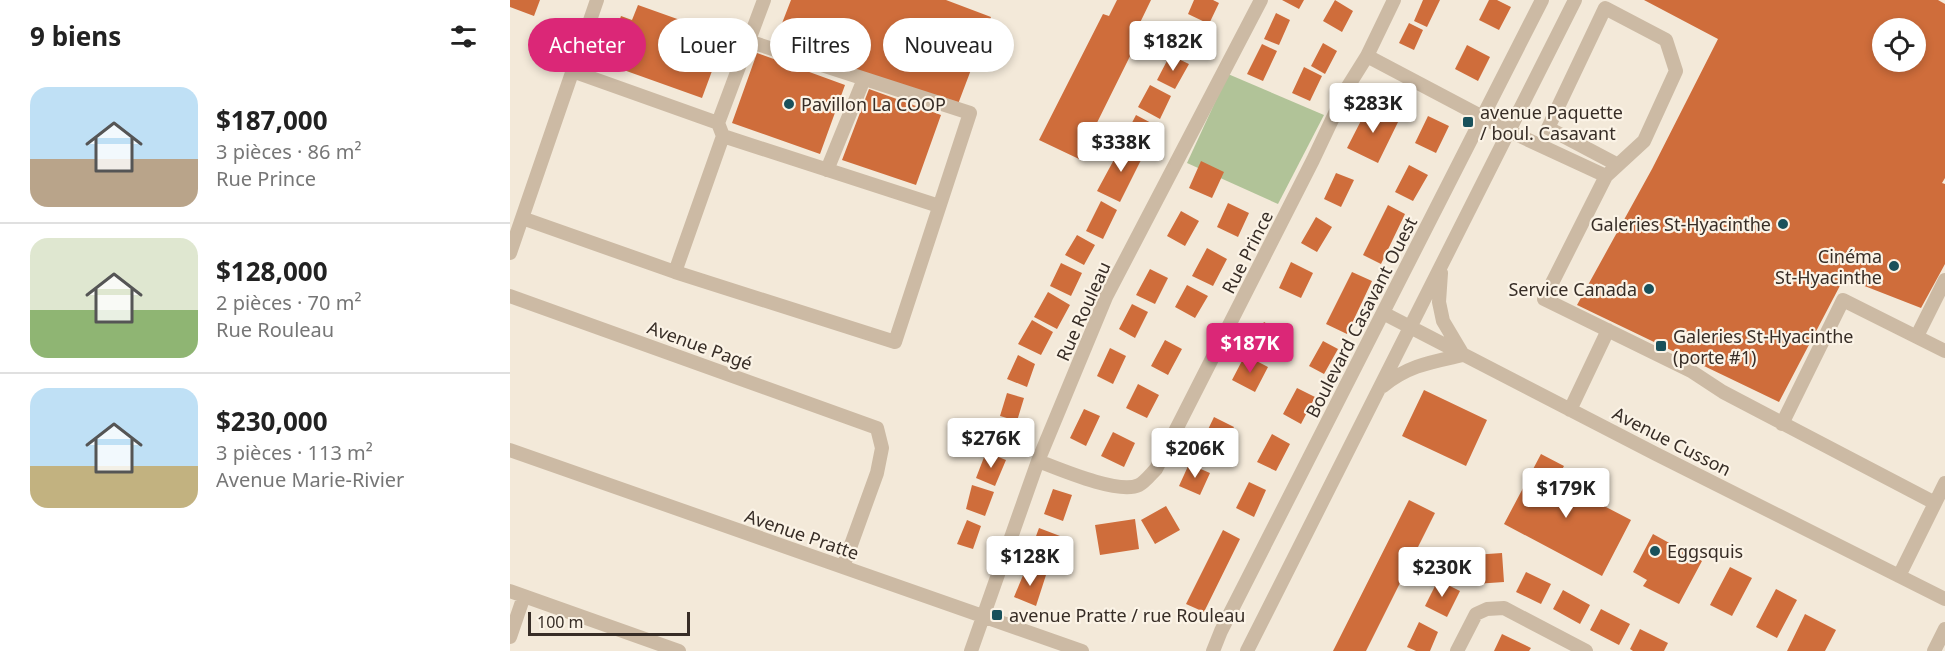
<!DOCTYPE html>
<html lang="fr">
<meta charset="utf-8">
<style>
body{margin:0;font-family:"Noto Sans",sans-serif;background:#f6f6f6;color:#222;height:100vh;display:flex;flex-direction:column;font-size:22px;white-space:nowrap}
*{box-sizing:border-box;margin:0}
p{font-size:20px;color:#767676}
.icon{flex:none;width:33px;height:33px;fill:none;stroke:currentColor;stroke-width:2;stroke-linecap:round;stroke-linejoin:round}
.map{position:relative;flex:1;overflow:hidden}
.side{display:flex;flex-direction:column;background:#fff;width:510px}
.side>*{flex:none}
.top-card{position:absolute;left:18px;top:18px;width:570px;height:54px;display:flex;gap:12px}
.buttons{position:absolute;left:1362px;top:18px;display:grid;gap:12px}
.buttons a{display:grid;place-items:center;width:54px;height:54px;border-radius:50%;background:#fff;box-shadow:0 3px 9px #0003;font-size:30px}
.scale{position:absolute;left:18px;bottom:15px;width:162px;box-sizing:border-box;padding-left:6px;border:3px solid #372d26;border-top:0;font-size:16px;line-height:21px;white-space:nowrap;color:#372d26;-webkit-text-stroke:4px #fbf3e6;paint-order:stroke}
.price{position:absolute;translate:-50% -51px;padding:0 14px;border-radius:6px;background:#fff;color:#222;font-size:20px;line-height:39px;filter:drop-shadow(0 2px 3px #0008)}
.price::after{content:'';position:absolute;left:50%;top:36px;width:18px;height:14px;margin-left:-9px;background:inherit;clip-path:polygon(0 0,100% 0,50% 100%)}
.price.selected{background:#db2777;color:#fff}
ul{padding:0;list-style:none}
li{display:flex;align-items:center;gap:18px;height:150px;padding:0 30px}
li+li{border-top:2px solid #e0e0e0}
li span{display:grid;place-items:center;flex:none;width:168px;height:120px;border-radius:18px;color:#555}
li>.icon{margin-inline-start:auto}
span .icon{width:72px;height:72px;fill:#fffc;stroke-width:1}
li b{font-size:26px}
h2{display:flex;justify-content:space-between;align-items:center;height:72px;padding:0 30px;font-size:26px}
.chip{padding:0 21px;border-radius:27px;background:#fff;box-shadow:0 3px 9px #0003;font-size:21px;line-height:54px}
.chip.selected{background:#db2777;color:#fff}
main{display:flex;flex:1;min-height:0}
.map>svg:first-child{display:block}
.green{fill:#b1c398}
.building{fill:#cf6d3b;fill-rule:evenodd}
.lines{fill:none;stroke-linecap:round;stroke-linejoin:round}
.minor{stroke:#ccbaa4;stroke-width:14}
.poi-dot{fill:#19515b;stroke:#fbf3e6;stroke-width:2}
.labels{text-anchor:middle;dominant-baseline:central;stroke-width:4.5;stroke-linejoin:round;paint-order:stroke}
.poi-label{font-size:18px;fill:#372d26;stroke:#fbf3e6;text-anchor:start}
.street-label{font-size:18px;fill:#372d26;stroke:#fbf3e6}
</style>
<main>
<section class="side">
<h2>9 biens<svg class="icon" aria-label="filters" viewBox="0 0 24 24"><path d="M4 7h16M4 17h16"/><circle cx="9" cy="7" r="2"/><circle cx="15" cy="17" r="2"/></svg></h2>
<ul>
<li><span style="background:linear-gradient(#bfe0f5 60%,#b9a48a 0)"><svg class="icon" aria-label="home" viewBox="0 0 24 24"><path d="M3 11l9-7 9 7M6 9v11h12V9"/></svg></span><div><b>$187,000</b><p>3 pièces · 86 m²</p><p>Rue Prince</p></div></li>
<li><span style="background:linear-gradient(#dfe7d0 60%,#8fb573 0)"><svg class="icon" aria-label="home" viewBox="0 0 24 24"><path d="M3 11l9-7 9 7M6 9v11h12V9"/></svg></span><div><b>$128,000</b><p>2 pièces · 70 m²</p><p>Rue Rouleau</p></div></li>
<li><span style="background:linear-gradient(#bfe0f5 65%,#c2b280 0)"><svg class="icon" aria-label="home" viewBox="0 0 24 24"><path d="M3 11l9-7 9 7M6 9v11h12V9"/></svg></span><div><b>$230,000</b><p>3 pièces · 113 m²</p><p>Avenue Marie-Rivier</p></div></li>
</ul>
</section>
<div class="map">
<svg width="1435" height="651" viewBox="0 0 1435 651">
<rect width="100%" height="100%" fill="#f3e9d9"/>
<!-- green -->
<path class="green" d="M718,74l96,41 -46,89 -91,-41z"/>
<!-- building -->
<path class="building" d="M0,0h30l-6,16 -24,-9z
M281,0h155l45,17 -36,95 -181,-68z
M607,0h34l-15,31 4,5 -61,123 -40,-19 64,-126 6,2z
M684,0h19l6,3 -10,21 -21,-10z
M772,0h22l-5,9z
M825,0l18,11 -11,21 -19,-11z
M913,0h17l-13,27 -13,-6z
M979,0h8l14,7 -12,23 -20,-10z
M1134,0h294l7,4v174l-3,5 3,1v80l-24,44 -77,-30 -65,124 -202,-97 75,-136 66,-130zM1372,28h34v34h-34z
M128,5l87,31 -23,62 -98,-35 17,-47 11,4z
M766,13l14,7 -11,25 -15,-6z
M678,22l19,9 -14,28 -19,-9z
M899,23l14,7 -9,20 -15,-7z
M813,43l14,8 -12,23 -14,-8z
M752,44l15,7 -14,30 -16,-7z
M957,45l23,12 -12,24 -23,-12z
M247,53l88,32 -25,69 -88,-31z
M660,55l19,9 -14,25 -18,-9z
M794,67l18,9 -12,25 -18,-8z
M640,85l21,11 -11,23 -22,-12z
M359,89l72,26 -25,70 -74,-25z
M859,105l30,15 -21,43 -31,-15z
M626,115l21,11 -11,21 -21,-11z
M918,116l21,10 -13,27 -21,-10z
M613,143l21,11 -24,48 -23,-11z
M691,161l23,11 -12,26 -23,-10z
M899,165l19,10 -15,26 -18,-9z
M826,173l18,7 -13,27 -17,-8z
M591,201l16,9 -14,29 -17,-8z
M718,203l21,10 -11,24 -21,-10z
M878,205l17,9 -24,50 -18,-9z
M671,211l18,10 -14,25 -18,-10z
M806,217l16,10 -15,25 -16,-9z
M567,235l18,10 -11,20 -19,-10z
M697,248l20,11 -14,27 -21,-10z
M781,262l22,11 -12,25 -22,-10z
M551,263l21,10 -11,23 -21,-10z
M640,269l18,9 -13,26 -19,-9z
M842,272l20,9 -25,53 -21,-10z
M677,285l21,11 -13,22 -20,-11z
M538,292l22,13 -13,24 -23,-12z
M622,304l16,8 -13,26 -16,-9z
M522,320l21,12 -12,23 -23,-11z
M754,322l19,11 -13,24 -20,-10z
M655,340l17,9 -14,26 -17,-9z
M813,341l15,8 -14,25 -15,-8z
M600,348l16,8 -13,28 -16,-8z
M508,355l17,9 -8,23 -20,-8z
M735,355l23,12 -13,25 -23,-12z
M628,384l21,11 -12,23 -21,-10z
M787,388l18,9 -14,27 -18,-10z
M914,390l63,30 -21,46 -64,-30z
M497,393l17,5 -7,23 -17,-5z
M574,409l16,7 -14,30 -16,-8z
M704,417l20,10 -13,25 -19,-10z
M486,422l19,7 -9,25 -20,-7z
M603,432l22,11 -11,24 -23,-11z
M762,434l18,10 -14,27 -19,-9z
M476,452l20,8 -11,26 -19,-8z
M1031,454l23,12 -8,15 75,39 -29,56 -98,-52z
M679,464l21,9 -10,22 -21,-9z
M739,482l17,8 -12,27 -18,-9z
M462,485l22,7 -9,24 -19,-7z
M543,489l19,6 -9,26 -19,-7z
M899,500l26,13 -69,138h-33z
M656,506l14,24 -25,14 -14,-24z
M625,519l4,30 -39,6 -5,-30z
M457,520l14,6 -8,23 -16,-5z
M529,528l21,8 -11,26 -20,-7z
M713,530l17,9 -36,73 -18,-8z
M1143,534l49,27 -23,43 -36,-18 4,-6 -14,-8z
M992,553l2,29 -29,2 -2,-29z
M1220,567l22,11 -20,38 -22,-11z
M516,568l20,7 -10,31 -22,-9z
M1016,572l25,12 -10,20 -25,-12z
M928,580l22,11 -13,26 -22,-11z
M1266,589l21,11 -20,38 -21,-11z
M1053,590l27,15 -10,19 -27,-15z
M1091,609l29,15 -11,21 -29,-15z
M1295,614l31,16 -11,21h-38z
M909,622l19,10 -8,19h-14l-9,-4z
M1130,629l28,14 -4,8h-31l-3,-2z
M992,634l29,14 -2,3h-35z"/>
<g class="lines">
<!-- minor -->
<path class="minor" d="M857,56l142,75 97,45
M62,71l146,52
M213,136l216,70
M1108,165l-70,-37 57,-120 61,32 10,31 -32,70 -38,35 -62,123 147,72 32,21 212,111
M317,170l37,-91
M12,218l153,54 48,-136 -5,-13 46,-123
M0,253l87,-253
M165,272l220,70 75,-229 -222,-72
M931,273l-2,29 4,19 19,32
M0,296l367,132 5,20 -5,25 -34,94
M873,313l273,141 289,145
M1407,336l28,-56
M873,386c26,-21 49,-24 80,-31
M1060,410l38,-80
M1272,424l61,-124 102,51
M0,450l572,201
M528,461c21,8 81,34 101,24 6,-3 12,-11 17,-16l157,-309 34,-72 20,-32 27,-56
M1389,576l46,-93
M0,591l169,60
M0,637l14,-41
M461,651l67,-190 68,-164 155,-297
M703,651l8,-20 321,-631
M737,651l328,-651
M947,651l19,-37 11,-5 17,-1 82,43
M1424,651l11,-22"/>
</g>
<!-- markers -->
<g class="poi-dot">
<circle cx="279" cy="104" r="6"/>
<rect x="952" y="116" width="12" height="12" rx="3"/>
<circle cx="1273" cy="224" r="6"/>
<circle cx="1384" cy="266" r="6"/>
<circle cx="1139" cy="289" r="6"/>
<rect x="1145" y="340" width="12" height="12" rx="3"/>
<circle cx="1145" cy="551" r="6"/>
<rect x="481" y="609" width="12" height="12" rx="3"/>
</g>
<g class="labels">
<!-- poi labels -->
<g class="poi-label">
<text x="291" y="104">Pavillon La COOP</text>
<text x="970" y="112">avenue Paquette<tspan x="970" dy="21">/ boul. Casavant</tspan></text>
<text x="1261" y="224" text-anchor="end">Galeries St-Hyacinthe</text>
<text x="1372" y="256" text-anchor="end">Cinéma<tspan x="1372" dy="21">St-Hyacinthe</tspan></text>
<text x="1127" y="289" text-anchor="end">Service Canada</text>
<text x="1163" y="336">Galeries St-Hyacinthe<tspan x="1163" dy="21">(porte #1)</tspan></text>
<text x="1157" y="551">Eggsquis</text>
<text x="499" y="615">avenue Pratte / rue Rouleau</text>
</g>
<!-- street labels -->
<g class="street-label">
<text transform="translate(737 252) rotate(-63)">Rue Prince</text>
<text transform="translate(573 311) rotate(-66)">Rue Rouleau</text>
<text transform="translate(851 317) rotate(-63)">Boulevard Casavant Ouest</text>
<text transform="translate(190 345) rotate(20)">Avenue Pagé</text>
<text transform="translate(1162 441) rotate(27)">Avenue Cusson</text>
<text transform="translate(292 534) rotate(19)">Avenue Pratte</text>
</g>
</g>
</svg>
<div class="buttons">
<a><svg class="icon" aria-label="locate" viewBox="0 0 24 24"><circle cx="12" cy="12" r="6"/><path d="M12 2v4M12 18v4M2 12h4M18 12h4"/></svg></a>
</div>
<div class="scale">100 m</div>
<b class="price" style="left:663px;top:72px">$182K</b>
<b class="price" style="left:863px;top:134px">$283K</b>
<b class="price" style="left:611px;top:173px">$338K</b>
<b class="price selected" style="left:740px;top:374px">$187K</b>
<b class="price" style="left:481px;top:469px">$276K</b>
<b class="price" style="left:685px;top:479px">$206K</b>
<b class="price" style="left:1056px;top:519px">$179K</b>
<b class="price" style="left:520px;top:587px">$128K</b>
<b class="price" style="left:932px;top:598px">$230K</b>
<div class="top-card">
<a class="chip selected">Acheter</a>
<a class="chip">Louer</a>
<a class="chip">Filtres</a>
<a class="chip">Nouveau</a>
</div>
</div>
</main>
